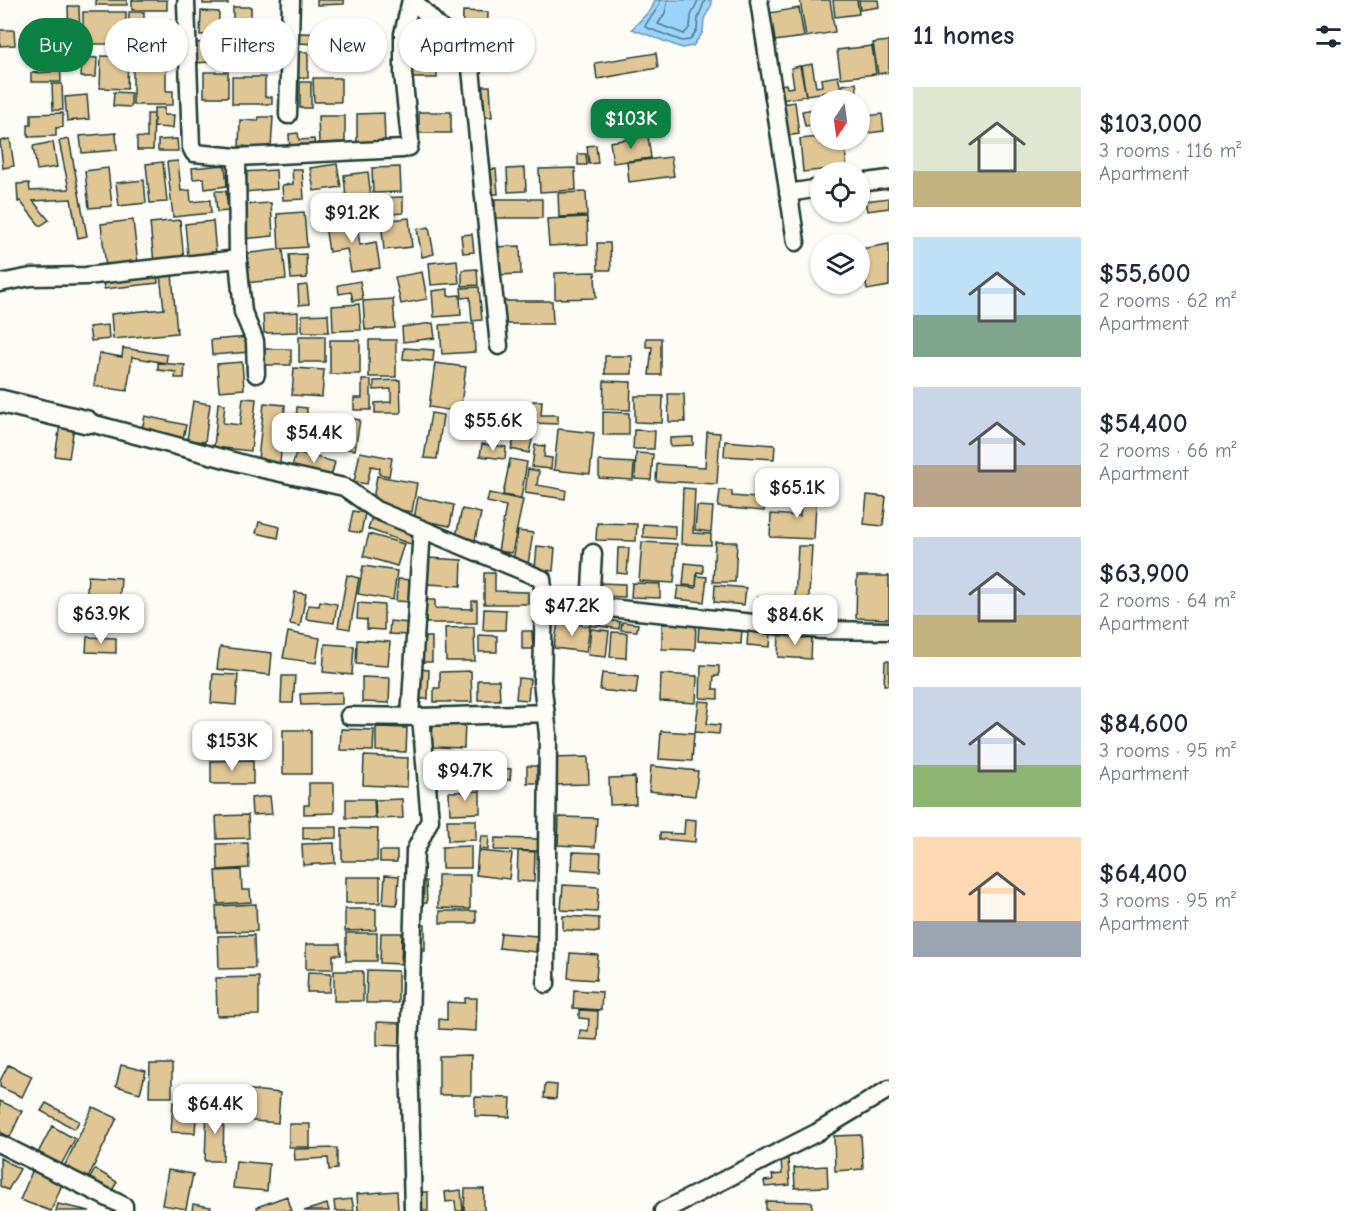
<!DOCTYPE html>
<meta charset="utf-8">
<style>
body{margin:0;font-family:"Comic Neue",sans-serif;background:#f6f6f7;color:#1f2937;height:100vh;display:flex;flex-direction:column;font-size:22px;white-space:nowrap}
*{box-sizing:border-box;margin:0}
p{font-size:20px;color:#747a83}
.icon{flex:none;width:33px;height:33px;fill:none;stroke:currentColor;stroke-width:2;stroke-linecap:round;stroke-linejoin:round}
.map{position:relative;flex:1;overflow:hidden}
.drawer{display:flex;flex-direction:column;background:#fff;width:480px}
.drawer>*{flex:none}
.banner{position:absolute;left:18px;top:18px;width:570px;height:54px;display:flex;gap:12px}
.needle{width:39px;rotate:193deg}
.controls{position:absolute;left:810px;top:90px;display:grid;gap:12px}
.controls a{display:grid;place-items:center;width:60px;height:60px;border-radius:50%;background:#fff;box-shadow:0 2px 4px #0004;font-size:30px}
.price{position:absolute;translate:-50% -51px;padding:0 14px;border-radius:12px;background:#fff;color:#222;font-size:20px;line-height:39px;filter:drop-shadow(0 2px 3px #0008)}
.price::after{content:'';position:absolute;left:50%;top:36px;width:18px;height:14px;margin-left:-9px;background:inherit;clip-path:polygon(0 0,100% 0,50% 100%)}
.price.active{background:#0b8043;color:#fff}
ul{padding:0;list-style:none}
li{display:flex;align-items:center;gap:18px;height:150px;padding:0 24px}
li span{display:grid;place-items:center;flex:none;width:168px;height:120px;border-radius:0px;color:#555}
li>.icon{margin-inline-start:auto}
span .icon{width:72px;height:72px;fill:#fffc;stroke-width:1}
li b{font-size:26px}
h2{display:flex;justify-content:space-between;align-items:center;height:72px;padding:0 24px;font-size:26px}
.pill{padding:0 21px;border-radius:27px;background:#fff;box-shadow:0 2px 4px #0004;font-size:21px;line-height:54px}
.pill.active{background:#0b8043;color:#fff}
main{display:flex;flex:1;min-height:0}
.map>svg:first-child{display:block}
.water{fill:#9cd3fb;stroke:#6a97ab;stroke-width:1.5}
.lines{fill:none;stroke-linecap:round;stroke-linejoin:round}
.shore{stroke:#517984;stroke-width:1.5}
.building{fill:#e0c595;stroke:#1f3d34;stroke-width:1.5}
.minor-casing{stroke:#1f3d34;stroke-width:21}
.tertiary-casing{stroke:#1f3d34;stroke-width:26}
.minor{stroke:#fdfcf7;stroke-width:16}
.tertiary{stroke:#fdfcf7;stroke-width:21}
</style>
<main>
<div class="map">
<svg width="889" height="1211" viewBox="0 0 889 1211">
<rect width="100%" height="100%" fill="#fdfcf7"/>
<filter id="ink" filterUnits="userSpaceOnUse"><feTurbulence type="fractalNoise" baseFrequency=".0167" numOctaves="2"/><feDisplacementMap in="SourceGraphic" scale="12" xChannelSelector="R" yChannelSelector="G"/><feConvolveMatrix kernelMatrix="1 2 1 2 8 2 1 2 1" color-interpolation-filters="sRGB"/></filter>
<g filter="url(#ink)">
<!-- water -->
<path class="water" d="M655,0h56l1,4 -8,15 -1,13 -10,14 -11,2 -50,-19 20,-21z"/>
<g class="lines">
<!-- shore -->
<path class="shore" d="M660,0c-1,12 -12,17 -15,27l37,14 8,-1 7,-10 1,-12 7,-18
M668,0l-3,13 -7,11 26,10 6,-7 1,-11 7,-16"/>
</g>
<!-- building -->
<path class="building" d="M96,0h31v5h-31z
M132,0h35v10h-35z
M203,0h25v4h-25z
M317,0h27v4l-27,1z
M800,0h30l5,32 -29,5z
M833,0h24l2,14 -24,3z
M859,0h19l1,7 -19,3z
M68,6h11l1,31h-11z
M233,7h18v20h8v7h-26z
M799,8l5,29 -37,5 -4,-28z
M201,11l18,1 -1,23h-18z
M463,11l25,1 -1,35h-25z
M83,12h43v32h-43z
M129,12h15v8h26v29l-42,-1z
M413,20l6,4 1,12h12v8h-24z
M0,30h14l1,15 -15,1z
M351,32l25,2 -1,7 -2,-1 -2,16 3,1 -1,9 -25,-3z
M68,33v11h-19v-10z
M298,33l37,1v11l-37,-2z
M235,35l25,2 -1,22 -25,-1z
M889,41v31l-11,2 -5,-31z
M208,42l1,20 -14,1v-20z
M872,46l4,28 -35,4 -4,-28z
M299,52h9v26h-10z
M51,53h9l1,29h-30v-9l20,-1z
M656,53l2,15 -61,11 -2,-16z
M101,56l27,1 -1,32 -27,-1z
M82,57l15,1 -1,19h-15z
M244,60l32,1v8h-32z
M437,62v16h-26v-15z
M812,64l4,23 6,-1 -1,-7 17,-3 3,14 -35,5 -5,-29z
M800,66l6,30 -31,5 -3,-15 14,-2 1,4 7,-1 -3,-19z
M133,68h33v23h7v14h-40z
M204,72h24v25h-24z
M232,77h33v20h7v7h-40z
M313,78h28v24h-27z
M300,82h11v26h-11z
M856,83l2,17h-14l-2,-15z
M52,84h10l1,26h-10z
M482,86h8l2,31h-9z
M114,92l17,1v14l-18,-1z
M87,95l2,24 -22,2 -2,-24z
M795,102l4,32 -13,2 -5,-32z
M154,108h10v7h10l-1,13 -19,-1z
M820,108v16l-15,2 -3,-15z
M419,112h32v21h-32z
M63,113v14l-7,1v8l-28,1v-12h3v-11z
M384,113l1,29h-28v-28z
M147,114h7l-1,36h-16v-13l10,1z
M882,114l2,17 -24,3v-17z
M318,116h27v26l-26,1z
M259,117h14l-2,31 -32,-2 1,-26 18,1z
M116,133l1,17 -35,3 -2,-17z
M298,133l1,7 15,-1 1,11 -25,2 -1,-18z
M648,136l3,22 -38,5 -3,-21z
M820,137v3h24l3,27 -44,5 -3,-33z
M10,139l4,27 -11,2 -3,-27z
M69,139l18,97 -9,2 -7,-39 -38,2 16,19 -9,6 -20,-25 -2,1 -1,-18 12,-1 1,8 39,-2 -10,-48z
M177,139l1,12h-20v-11z
M53,142l4,25 -20,3 -4,-24z
M596,145l2,18 -9,1 -2,-18z
M578,154h8l1,11h-9z
M671,157l3,19 -45,6 -2,-20z
M178,161l3,30 9,-1 1,12 19,-2 1,13 -38,4 -6,-55z
M163,162l4,40 -17,1 -4,-39z
M337,164l4,23 -27,4 -4,-23z
M225,165l2,21 -22,3 -1,-11 -11,1 -1,-11z
M400,167l1,25 -28,1 -1,-25z
M108,168l4,38 -23,2 -4,-37z
M525,168l1,23 -18,1 -1,-23z
M575,168l1,22 -36,2 -1,-23z
M292,169h10l2,30 -21,1 -1,-15 11,-1z
M496,169l2,25h-11l-1,-24z
M276,170l1,19 -33,3 -2,-20z
M368,172l4,35 -25,3 -3,-35z
M144,180l2,23 -27,3 -3,-23z
M215,191h11l2,20 -11,1z
M586,192l1,24 -28,1 -1,-24z
M403,197v16l-27,2v-17z
M889,198v10l-22,3 -2,-10z
M495,199h47v19h-47z
M271,203l2,33 -31,3 -3,-34z
M304,212l3,35 -28,2 -2,-35z
M355,213l5,32 16,-3 4,26 -29,4 -4,-23 -18,3 -4,-27 18,-3 -1,-7z
M587,217l1,27 -39,2 -2,-27z
M409,218l3,29 -28,3 -3,-29z
M133,220l5,44 -32,4 -5,-44z
M180,220l4,40 -30,3 -4,-40z
M213,221l3,32 -28,3 -3,-32z
M429,227l5,27 -12,3 -5,-28z
M472,234l2,18 -11,1 -2,-18z
M597,243h13l1,27h-13z
M889,244v42l-22,4 -7,-41z
M520,246l1,28 -26,1 -1,-28z
M283,249l3,30 -41,4 -3,-29z
M306,254l1,24 -16,1 -2,-24z
M457,260l2,23 -28,2 -2,-22z
M477,269l1,16 -16,1v-16z
M422,272l5,27 -26,5 -6,-27z
M595,272l1,26 -41,1v-26z
M157,273l1,10 -54,6 -1,-10z
M172,274l5,59 -64,6 -2,-25 53,-5 -4,-34z
M360,281l3,18 -10,2 -2,-9 -12,2 -1,-9z
M307,285l2,19 -10,1 -1,-19z
M479,287l3,33 -10,1 -2,-24 -8,1 -1,-10z
M448,289v7l12,-1 1,20 -27,2 -2,-26z
M393,299l2,29 -30,2 -2,-29z
M502,301h50l1,23h-50z
M359,304l2,26 -28,1 -1,-25z
M298,312v20l-34,1 -1,-19z
M328,314l1,18h-27v-17z
M433,323l2,15 -32,4 -1,-15z
M474,323l1,29 -33,2 -2,-29z
M108,325l1,14 -18,2 -2,-14z
M299,336h26v26h-26z
M249,337l1,15 -38,3 -1,-15z
M646,338h15v37h-12l3,-28h-6z
M330,340h30v34h-30z
M369,340h27v37h-27z
M123,348l44,7 -1,8 -34,-6 -5,34 -33,-5 5,-33 23,4z
M404,348l30,2 -1,11 -30,-2z
M263,349h28v16h-28z
M605,356h27v18h-27z
M242,362l2,27 -25,2 -2,-27z
M158,363l27,2 -1,13h-9l1,-6 -18,-2z
M435,363l31,4 -6,45 -31,-5z
M294,368l30,2 -2,27 -30,-2z
M362,380h9v30h-17v-12h8z
M400,380l1,33h-26v-10l16,-1v-13l-17,1v-9z
M604,381l27,1 -1,28 -27,-1z
M668,394h16l1,28h-16z
M635,396h28l-1,27 -27,-1z
M243,398l13,1 -5,52 -37,-4 4,-44 7,1 -2,19 17,2z
M193,401l17,3 -5,38 -18,-2z
M533,401h9l-1,14h17v9l-26,-1z
M264,403l21,2 -5,58 -22,-3z
M297,407l10,1 -1,25 -11,-1z
M603,412l26,1v22h-26z
M431,413l12,2 -6,44 -13,-1z
M145,416l41,9 -3,13 -41,-9z
M347,418l13,2 -5,30 -13,-2z
M60,425l14,2 -5,31 -14,-2z
M518,428l16,3 -5,22 -18,-4z
M558,429l36,4 -4,41 -36,-4z
M634,430l21,1 -1,18h-21z
M707,432l13,1 -3,51 -61,-3 1,-17 48,3z
M693,437v8l-23,1v-8z
M725,441l50,4 -1,14 -50,-3z
M482,444l24,3 -1,12 -25,-3z
M535,445l10,1 -1,11 8,1 -1,11 -19,-2z
M296,452l39,10 -4,15 -39,-10z
M360,452l32,6 -3,18 -10,-2 1,-6 -9,-2 -4,18 -13,-2z
M636,453l17,1 -2,26 -16,-1z
M510,459l17,3 -6,36 -18,-3z
M599,461l35,2 -1,17 -34,-2z
M528,469l11,2 -2,14 29,5 -1,9 -40,-6z
M377,476l40,7 -5,29 -40,-7z
M802,486l15,1 -3,52 -44,-2 1,-23 29,2z
M683,488l12,1 -2,44 18,1v11l-30,-1z
M720,490l12,1v5l24,2v-7l10,1 -2,19 -46,-4z
M489,493l34,7 -11,53 -14,-2 8,-45 -19,-4z
M867,495l19,2 -3,29 -19,-2z
M418,497l36,8 -4,21 -36,-7z
M697,506l16,1 -2,25 -16,-2z
M462,509l19,4 -6,27 -19,-4z
M353,511l12,2 -4,20 -12,-2z
M372,517l46,16 -5,12 -45,-16z
M259,522l21,5 -2,11 -22,-5z
M597,523l40,1 -1,17 -40,-1z
M643,524l32,2v13l-32,-2z
M518,531l15,2 -5,31 -15,-3z
M369,534l35,10 -7,22 -34,-10z
M642,542l35,2 -3,39 -35,-2z
M715,542h22l-2,40h-22z
M537,546l18,2 -2,23 -18,-2z
M798,546h14l-4,66 -50,-3v-12l37,3z
M618,548h11l-2,26 -10,-1z
M428,558l34,2 -1,26 -34,-2z
M685,563l18,2v8l-6,-1 -1,14 -13,-1z
M363,566l34,5 -4,29 -35,-6z
M484,573h11v18l33,1v12h-44z
M347,575l12,3 -9,51 -12,-2z
M88,576l33,2 -3,44 -33,-2z
M697,576l10,1 -3,25 -28,-3 2,-13 18,2z
M857,576h32v43l-33,-1z
M398,579l15,1 -2,22 -15,-1z
M599,583l26,1v13l-26,-1z
M632,583l28,1v14l-29,-1z
M715,585l31,3 -2,17 -30,-3z
M295,592l11,2 -6,32 -10,-2z
M426,600h9v8l37,1v-8h5v22h-51z
M320,601l17,3 -3,19 -28,-4 2,-14 11,1z
M358,603l26,2v25l-17,-1v-9l-10,-1z
M484,609l22,1 -1,20h-22z
M591,615h8l-1,11h-8z
M601,619l19,3 -1,7 -19,-3z
M390,621l18,2v12l-19,-1z
M558,622l32,4 -4,26 -32,-4z
M622,622l16,2 -1,7 -16,-1z
M662,624h34l-1,26 -33,-1z
M699,624l43,3 -1,17 -43,-3z
M474,627l1,34h-29l-1,-33z
M591,629l18,2 -3,26 -18,-2z
M522,631h10l1,18h-11z
M748,631l23,2 -1,14 -23,-2z
M288,632l32,6 -4,25 -33,-5z
M612,632l15,1 -1,25 -16,-1z
M779,634l33,2 -1,23 -33,-2z
M479,635l18,1v16h-18z
M87,637l29,1v15l-30,-1z
M419,637h13v25h-13z
M357,640l33,2 -2,24 -32,-2z
M325,644l29,2 -2,29 -29,-3z
M220,647l52,6 -2,22 -53,-6z
M885,661h4v24h-5z
M701,665l18,1v10h-5l-1,13h5v10l-18,-1z
M418,669l11,1 -1,29h-11z
M471,671l1,31h-38v-14h6v-16z
M602,673l36,4 -2,17 -36,-4z
M213,674l25,1 -2,30 -25,-2z
M661,674l36,2 -1,27 -36,-2z
M282,676h13l-2,27h-12z
M362,677l28,1 -1,25 -27,-1z
M518,678l12,1 -2,21 -12,-1z
M478,680h21l1,20h-22z
M342,692v12l-41,1 -1,-11z
M699,701l11,1 -3,22 13,1 -1,9 -24,-2z
M433,720l32,1 -1,27 -32,-1z
M267,723l1,31 -55,2 -2,-31z
M376,727l31,1 -1,24 -30,-1z
M341,729l33,1 -1,21 -33,-1z
M283,730h28v44h-28z
M661,731l33,2 -2,28 -33,-2z
M364,756l44,2 -1,29 -44,-2z
M588,757l1,27 -38,1 -1,-27z
M253,760v24h-42v-23z
M477,762l1,17 -27,1 -1,-17z
M527,766h10v17h-10z
M651,766l47,5 -3,25 -46,-5z
M482,767l29,2 -1,11 -29,-2z
M635,777l1,27 -26,1 -1,-27z
M309,783h25v30l-30,1v-9h5z
M480,791v22l-30,1 -1,-22z
M270,796l2,18 -20,1 -1,-17z
M346,799h28l1,19h-29z
M402,799l1,19 -27,1 -1,-19z
M248,815l1,23 -32,1 -1,-23z
M559,817l38,1 -2,29 -37,-2z
M685,819l11,1 -1,22 -35,-3v-6l24,1z
M447,820h29v20l-28,1z
M303,827h34v11l-34,1z
M342,828l36,1 -1,32h-35z
M481,836h8l-1,14 -9,-1z
M495,838l43,1v12l-44,-1z
M248,843l1,25 -31,2 -1,-26z
M334,843l1,20 -32,2 -1,-21z
M471,846v22h-29v-21z
M380,851h17v11h-17z
M478,851l34,3 -3,25 -33,-4z
M518,851l17,1 -1,30 -17,-1z
M573,852l28,1 -1,18 -28,-2z
M241,870l1,20h8l1,12 -33,2 -2,-33z
M385,875l14,1 -2,29 -14,-1z
M438,875h32v34l-32,-1z
M346,877h34v26h-34z
M415,881h11l1,22 -11,1z
M563,885l36,2 -2,25 -36,-2z
M256,904l1,27 -40,1 -1,-26z
M345,909h31v21l-31,1z
M440,911h36v12h-36z
M563,916l36,2v14l-36,-2z
M416,925h9v26h-9z
M346,933h31v28h-31z
M381,933h21l-1,31 -21,-1z
M501,933l36,3 -1,16 -37,-4z
M254,935l1,33 -36,1 -1,-33z
M306,944h34l1,11h-8v14h-27z
M570,953l28,2 -2,25 -28,-2z
M367,970l31,1v32h-32z
M334,971h29v30h-29z
M308,972l23,1 -1,19h-23z
M259,977v38l-42,1 -1,-38z
M574,990l28,2 -1,18 -28,-2z
M465,998h12l-1,33 -37,-2v-10l8,1v-18l18,1z
M579,1010l19,1 -1,29 -18,-1 1,-9 8,1 1,-12 -10,-1z
M377,1022l23,1v23l-23,-1z
M471,1055v40h-32v-39z
M150,1064h22v33h-23z
M8,1065l24,11 -10,21 -22,-10v-6z
M121,1065l25,6 -6,22 -24,-7z
M545,1084l12,1 -1,14 -12,-1z
M242,1089l38,4 -2,30 -39,-3z
M475,1097l36,1 -1,19 -35,-1z
M0,1101l22,10 -12,26 -10,-5z
M173,1102l24,2 -2,29 -24,-1z
M46,1103l33,18 -4,8 -34,-18z
M93,1107l24,11 -30,62 -24,-11z
M207,1109l17,1 -1,51h-18z
M289,1124h21v23h-21z
M52,1126l23,13 -14,26 -23,-12z
M861,1135l2,34 -28,2 -1,-35z
M337,1148v21l-8,1 -1,-12 -33,2 -1,-11z
M0,1158l20,11 -12,21 -8,-4z
M781,1159h7l2,26 -25,2 -1,-6 9,-1 -1,-5 10,-1z
M236,1161l33,3 -2,27 -34,-3z
M827,1166l1,21 -33,1 -1,-20z
M33,1169l30,13 -12,29 -31,-11z
M95,1169l22,13 -7,12 -22,-12z
M168,1170l25,4 -7,35 -24,-4z
M465,1189h19v22h-20z
M461,1190l2,21h-7l-1,-10 -9,1 -1,-10z
M397,1191l1,20h-40l-1,-17z
M415,1192h13v19h-13z
M287,1196l5,15h-34l-1,-4z
M352,1199l2,12h-19l-1,-10z
M766,1201l46,1v9h-46z
M58,1204l32,7h-34z
M193,1204l18,3 -1,4h-18z
M327,1204l2,7h-25z"/>
<g class="lines">
<!-- minor casing -->
<g class="minor-casing">
<path id="minor" d="M413,0l57,59 29,287
M759,0l37,242
M186,3l5,144 3,6 43,4 166,-8 6,-2 1,-7 -7,-66v-40l8,-34
M288,115l3,-115
M237,157l1,102 5,53 12,29 1,33
M860,183l29,-4
M788,193l32,-5
M0,283l31,-6 55,-1 152,-17
M87,422l176,47 81,18 32,23 166,69 2,20 46,7 231,24 68,1
M544,599l-2,82 6,53 -2,250
M590,606l3,-53
M349,716l72,1 125,-4
M410,717l12,-188
M0,1144l124,62v5
M413,1211l-4,-155 6,-205 15,-31 -9,-103
M663,1211l153,-78 73,-44"/>
</g>
<!-- tertiary casing -->
<g class="tertiary-casing">
<path id="tertiary" d="M0,401l87,21"/>
</g>
<!-- minor -->
<use href="#minor" class="minor"/>
<!-- tertiary -->
<use href="#tertiary" class="tertiary"/>
</g>
</g>
</svg>
<div class="controls">
<a><svg class="needle" viewBox="-14 -14 28 28"><path d="M0-13l5 13h-10z" fill="#e53935"/><path d="M0 13l5-13h-10z" fill="#747a83"/></svg></a>
<a><svg class="icon" aria-label="locate" viewBox="0 0 24 24"><circle cx="12" cy="12" r="6"/><path d="M12 2v4M12 18v4M2 12h4M18 12h4"/></svg></a>
<a><svg class="icon" aria-label="layers" viewBox="0 0 24 24"><path d="M12 4l9 5-9 5-9-5zM3 14l9 5 9-5"/></svg></a>
</div>
<b class="price active" style="left:631px;top:150px">$103K</b>
<b class="price" style="left:352px;top:244px">$91.2K</b>
<b class="price" style="left:493px;top:452px">$55.6K</b>
<b class="price" style="left:314px;top:464px">$54.4K</b>
<b class="price" style="left:797px;top:519px">$65.1K</b>
<b class="price" style="left:572px;top:637px">$47.2K</b>
<b class="price" style="left:101px;top:645px">$63.9K</b>
<b class="price" style="left:795px;top:646px">$84.6K</b>
<b class="price" style="left:232px;top:772px">$153K</b>
<b class="price" style="left:465px;top:802px">$94.7K</b>
<b class="price" style="left:215px;top:1135px">$64.4K</b>
<div class="banner">
<a class="pill active">Buy</a>
<a class="pill">Rent</a>
<a class="pill">Filters</a>
<a class="pill">New</a>
<a class="pill">Apartment</a>
</div>
</div>
<section class="drawer">
<h2>11 homes<svg class="icon" aria-label="filters" viewBox="0 0 24 24"><path d="M4 7h16M4 17h16"/><circle cx="9" cy="7" r="2"/><circle cx="15" cy="17" r="2"/></svg></h2>
<ul>
<li><span style="background:linear-gradient(#dfe7d0 70%,#c2b280 0)"><svg class="icon" aria-label="home" viewBox="0 0 24 24"><path d="M3 11l9-7 9 7M6 9v11h12V9"/></svg></span><div><b>$103,000</b><p>3 rooms · 116 m²</p><p>Apartment</p></div></li>
<li><span style="background:linear-gradient(#bfe0f5 65%,#7fa58c 0)"><svg class="icon" aria-label="home" viewBox="0 0 24 24"><path d="M3 11l9-7 9 7M6 9v11h12V9"/></svg></span><div><b>$55,600</b><p>2 rooms · 62 m²</p><p>Apartment</p></div></li>
<li><span style="background:linear-gradient(#c9d6e8 65%,#b9a48a 0)"><svg class="icon" aria-label="home" viewBox="0 0 24 24"><path d="M3 11l9-7 9 7M6 9v11h12V9"/></svg></span><div><b>$54,400</b><p>2 rooms · 66 m²</p><p>Apartment</p></div></li>
<li><span style="background:linear-gradient(#c9d6e8 65%,#c2b280 0)"><svg class="icon" aria-label="home" viewBox="0 0 24 24"><path d="M3 11l9-7 9 7M6 9v11h12V9"/></svg></span><div><b>$63,900</b><p>2 rooms · 64 m²</p><p>Apartment</p></div></li>
<li><span style="background:linear-gradient(#c9d6e8 65%,#8fb573 0)"><svg class="icon" aria-label="home" viewBox="0 0 24 24"><path d="M3 11l9-7 9 7M6 9v11h12V9"/></svg></span><div><b>$84,600</b><p>3 rooms · 95 m²</p><p>Apartment</p></div></li>
<li><span style="background:linear-gradient(#ffd9b3 70%,#9aa5b1 0)"><svg class="icon" aria-label="home" viewBox="0 0 24 24"><path d="M3 11l9-7 9 7M6 9v11h12V9"/></svg></span><div><b>$64,400</b><p>3 rooms · 95 m²</p><p>Apartment</p></div></li>
</ul>
</section>
</main>
